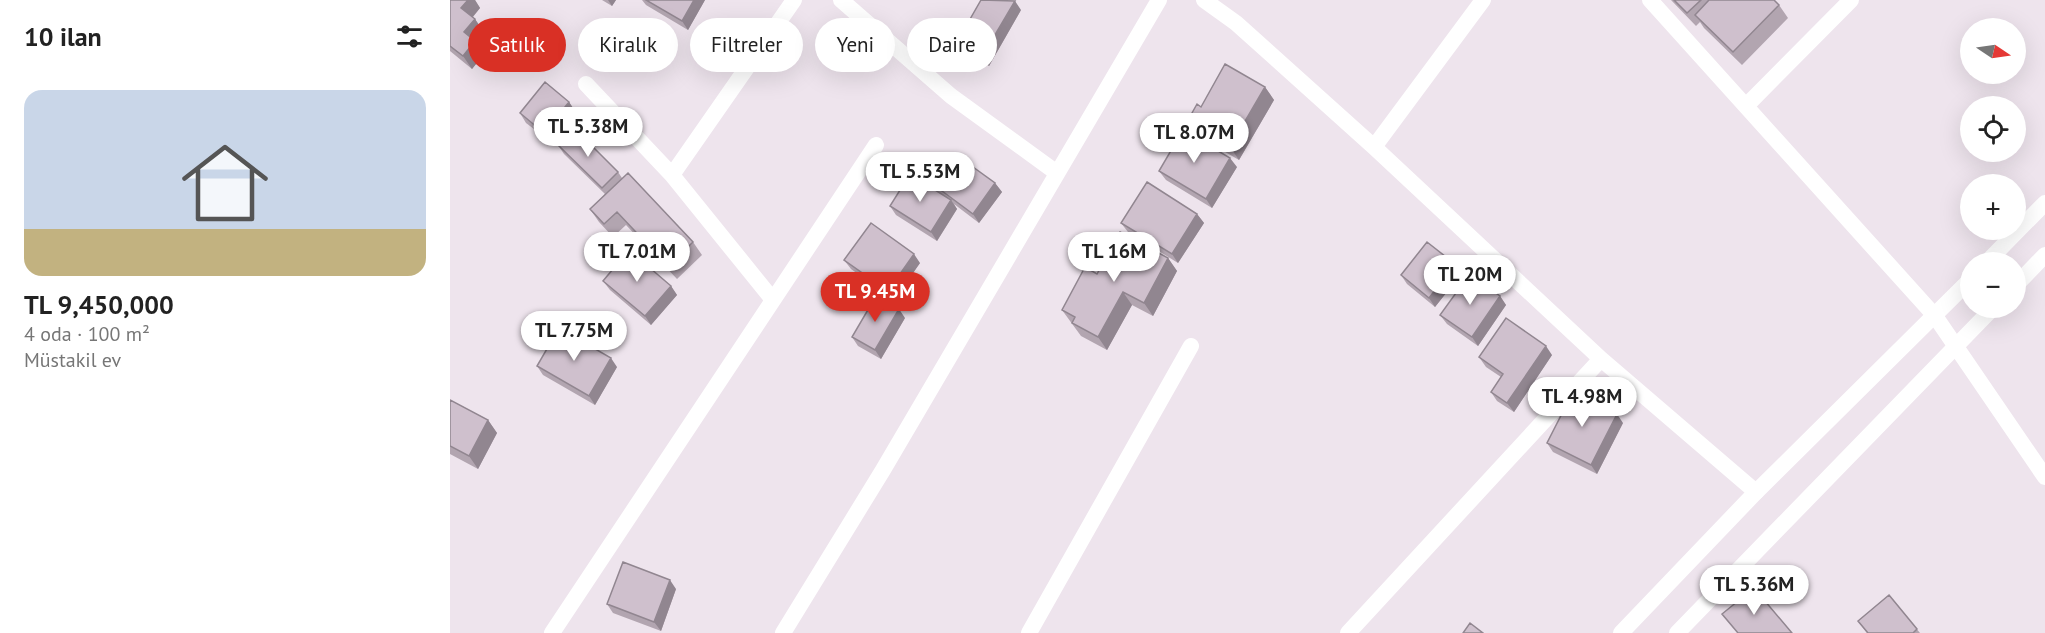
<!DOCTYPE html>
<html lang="tr">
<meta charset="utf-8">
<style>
body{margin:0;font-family:"PT Sans",sans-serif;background:#f2f2f2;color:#222;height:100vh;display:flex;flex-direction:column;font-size:22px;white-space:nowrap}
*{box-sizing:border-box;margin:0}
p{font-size:20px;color:#767676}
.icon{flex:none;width:33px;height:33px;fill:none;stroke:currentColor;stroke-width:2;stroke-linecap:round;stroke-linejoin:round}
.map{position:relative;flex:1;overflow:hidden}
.details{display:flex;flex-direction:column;background:#fff;width:450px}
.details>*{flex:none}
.top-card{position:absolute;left:18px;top:18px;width:570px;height:54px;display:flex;gap:12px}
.needle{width:39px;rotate:103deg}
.buttons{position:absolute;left:1510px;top:18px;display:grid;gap:12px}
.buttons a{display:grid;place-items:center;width:66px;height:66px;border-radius:50%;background:#fff;box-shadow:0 6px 24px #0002;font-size:30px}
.price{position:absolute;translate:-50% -51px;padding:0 14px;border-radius:21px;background:#fff;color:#222;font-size:20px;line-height:39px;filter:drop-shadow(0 2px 3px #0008)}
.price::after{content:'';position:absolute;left:50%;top:36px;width:18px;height:14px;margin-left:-9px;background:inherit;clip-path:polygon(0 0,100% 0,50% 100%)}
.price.selected{background:#d93025;color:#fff}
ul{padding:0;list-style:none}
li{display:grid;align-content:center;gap:12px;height:318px;padding:0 24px}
li span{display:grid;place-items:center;height:186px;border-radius:18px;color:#555}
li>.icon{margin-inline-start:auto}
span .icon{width:108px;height:108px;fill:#fffc;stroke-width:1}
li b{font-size:26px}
h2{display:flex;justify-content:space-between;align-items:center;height:72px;padding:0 24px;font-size:26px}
.pill{padding:0 21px;border-radius:27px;background:#fff;box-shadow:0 6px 24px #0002;font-size:21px;line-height:54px}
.pill.selected{background:#d93025;color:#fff}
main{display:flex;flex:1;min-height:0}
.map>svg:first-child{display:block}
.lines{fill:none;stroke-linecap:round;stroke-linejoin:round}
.minor{stroke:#fff;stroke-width:16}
.tertiary{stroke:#fff;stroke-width:16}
.wall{fill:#b2a5b0}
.shaded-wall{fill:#918690}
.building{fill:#cfc0cd;stroke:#918690;stroke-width:1.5}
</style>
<main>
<section class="details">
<h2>10 ilan<svg class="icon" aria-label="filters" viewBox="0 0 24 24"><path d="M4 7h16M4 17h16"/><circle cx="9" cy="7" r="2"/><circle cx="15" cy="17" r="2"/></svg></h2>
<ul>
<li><span style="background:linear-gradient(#c9d6e8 75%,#c2b280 0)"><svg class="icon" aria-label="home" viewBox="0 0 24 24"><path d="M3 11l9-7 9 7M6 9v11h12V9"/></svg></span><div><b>TL 9,450,000</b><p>4 oda · 100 m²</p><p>Müstakil ev</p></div></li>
</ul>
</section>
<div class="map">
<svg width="1595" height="633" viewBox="0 0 1595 633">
<rect width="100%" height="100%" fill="#eee4ed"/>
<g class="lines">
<!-- minor -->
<path class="minor" d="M391,0l110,96 106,77
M754,0l32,23 138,124 227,212 155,133
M1200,0l285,316 110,161
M136,84l86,91 101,125
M1297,105l104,-105
M924,147l109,-147
M222,175l122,-175
M102,633l324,-488
M333,633l100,-163 276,-470
M579,633l162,-287
M898,633l253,-274"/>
<!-- tertiary -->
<path class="tertiary" d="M1537,262l58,-59
M1566,285l29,-30
M1171,633l135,-141 215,-213
M1227,633l316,-325"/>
</g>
<!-- wall -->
<path class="wall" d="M0,0h25l5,8 -7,9 11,15 -8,10 8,12 -12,15 -22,-18z
M152,0h14l-4,6z
M192,0h63l-17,30 -42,-25z
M1221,0h103l5,5 9,13 -46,47 -38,-37 -4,-6 -4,4z
M571,10l-32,56 -26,-15 -6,-9z
M815,87l9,13 -35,60 -43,-25 -9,-13 14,-15z
M119,102l6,9 -24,31 -25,-19 -6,-10z
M108,145l60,27 4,6 71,64 9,13 -25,24 -51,-54 -13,12 -14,-15 -9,-13 15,-15 -41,-40z
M787,167l-25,41 -46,-28 -7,-9z
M545,183l7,9 -23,31 -25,-19 3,5 -20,32 -41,-26 -6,-9 49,-14 -5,-7z
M747,214l7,9 -26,40 -50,-31 -7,-9z
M718,258l9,13 -24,45 -21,-11 -25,45 -26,-14 -19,-26 35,-36z
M394,260l76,3 -26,37 -43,-31z
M1005,264l7,9 -27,34 -28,-23 -6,-9z
M153,281l68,5 6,9 -26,30 -41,-35z
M1050,296l6,9 -28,41 -31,-22 -7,-9z
M455,318l-24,41 -23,-13 -6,-9z
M1102,355l-38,57 -17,-11 -6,-9 10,-15 -15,-10 -7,-10z
M87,366l80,1 -22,38 -52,-30z
M0,400l38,20 9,13 -19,36 -28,-15z
M1173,423l-26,51 -44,-22 -6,-9z
M226,589l-15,42 -48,-18 -6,-9z
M1439,595l31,38h-53l-9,-12z"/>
<!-- shaded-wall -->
<path class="shaded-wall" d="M18,0h7l5,8 -10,12 -9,-12z
M158,0h8l-4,6z
M244,0h11l-17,30 -6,-9z
M565,1l6,9 -32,56 -7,-9z
M25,19l9,13 -8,10 8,12 -12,15 -9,-13 1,-24z
M815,87l9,13 -35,60 -9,-13z
M119,102l6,9 -24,31 -7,-9z
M780,158l7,9 -25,41 -6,-9z
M545,183l7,9 -23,31 -6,-9z
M501,200l6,9 -20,32 -6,-9z
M747,214l7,9 -26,40 -6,-9z
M464,254l6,9 -26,37 -6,-9z
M718,258l9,13 -24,45 -9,-13z
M1005,264l7,9 -27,34 -6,-9z
M221,286l6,9 -26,30 -6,-9z
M673,292l9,13 -25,45 -9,-13z
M1050,296l6,9 -28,41 -6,-9z
M449,309l6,9 -24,41 -6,-9z
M1096,346l6,9 -38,57 -7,-9z
M161,358l6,9 -22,38 -6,-9z
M1167,414l6,9 -26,51 -6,-9z
M38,420l9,13 -19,36 -9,-13z
M220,580l6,9 -15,42 -7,-9z"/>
<!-- building -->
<path class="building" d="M0,0h18l-7,8 14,11 -11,13 11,9 -12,15 -13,-10z
M196,0h48l-12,21z
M531,0l34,1 -33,56 -25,-15z
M1224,0h27l-14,13z
M1259,0h65l5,5 -46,47 -38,-37z
M775,64l40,23 -35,60 -43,-25 10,-18 4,3z
M95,82l24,20 -25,31 -24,-20z
M124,128l44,44 -16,16 -44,-43z
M733,130l47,28 -24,41 -47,-28z
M505,154l40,29 -22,31 -39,-29z
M178,173l65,69 -25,24 -51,-54 -13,12 -14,-15z
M460,174l41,26 -20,32 -41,-26z
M697,182l50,32 -25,40 -51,-31z
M421,223l43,31 -26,37 -44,-31z
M670,232l48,26 -24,45 -21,-11 -25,45 -26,-14 3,-6 -13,-7 23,-43 12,7z
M977,242l28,22 -26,34 -28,-23z
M179,250l42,36 -26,30 -42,-35z
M1019,275l31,21 -28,41 -32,-22z
M426,296l23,13 -24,41 -23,-13z
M1056,318l40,28 -39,57 -16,-11 12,-18 -24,-17z
M109,328l52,30 -22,38 -52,-30z
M1123,392l44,22 -26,51 -44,-22z
M0,400l38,20 -19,36 -19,-10z
M173,562l47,18 -16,42 -47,-18z
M1304,588l38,45h-54l-16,-19z
M1439,595l28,34 -4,4h-45l-10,-12z
M1020,623l13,10h-20z"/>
</svg>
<div class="buttons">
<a><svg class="needle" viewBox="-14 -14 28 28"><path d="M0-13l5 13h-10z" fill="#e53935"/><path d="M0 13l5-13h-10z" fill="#767676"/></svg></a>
<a><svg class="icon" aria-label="locate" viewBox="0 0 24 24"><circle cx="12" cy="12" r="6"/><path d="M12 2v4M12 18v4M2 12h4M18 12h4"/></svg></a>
<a>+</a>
<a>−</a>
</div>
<b class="price" style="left:138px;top:158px">TL 5.38M</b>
<b class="price" style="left:744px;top:164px">TL 8.07M</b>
<b class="price" style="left:470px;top:203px">TL 5.53M</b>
<b class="price" style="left:187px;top:283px">TL 7.01M</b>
<b class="price" style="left:664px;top:283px">TL 16M</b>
<b class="price" style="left:1020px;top:306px">TL 20M</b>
<b class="price selected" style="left:425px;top:323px">TL 9.45M</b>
<b class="price" style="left:124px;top:362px">TL 7.75M</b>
<b class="price" style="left:1132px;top:428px">TL 4.98M</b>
<b class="price" style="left:1304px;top:616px">TL 5.36M</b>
<div class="top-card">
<a class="pill selected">Satılık</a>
<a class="pill">Kiralık</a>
<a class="pill">Filtreler</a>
<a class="pill">Yeni</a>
<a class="pill">Daire</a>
</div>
</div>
</main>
